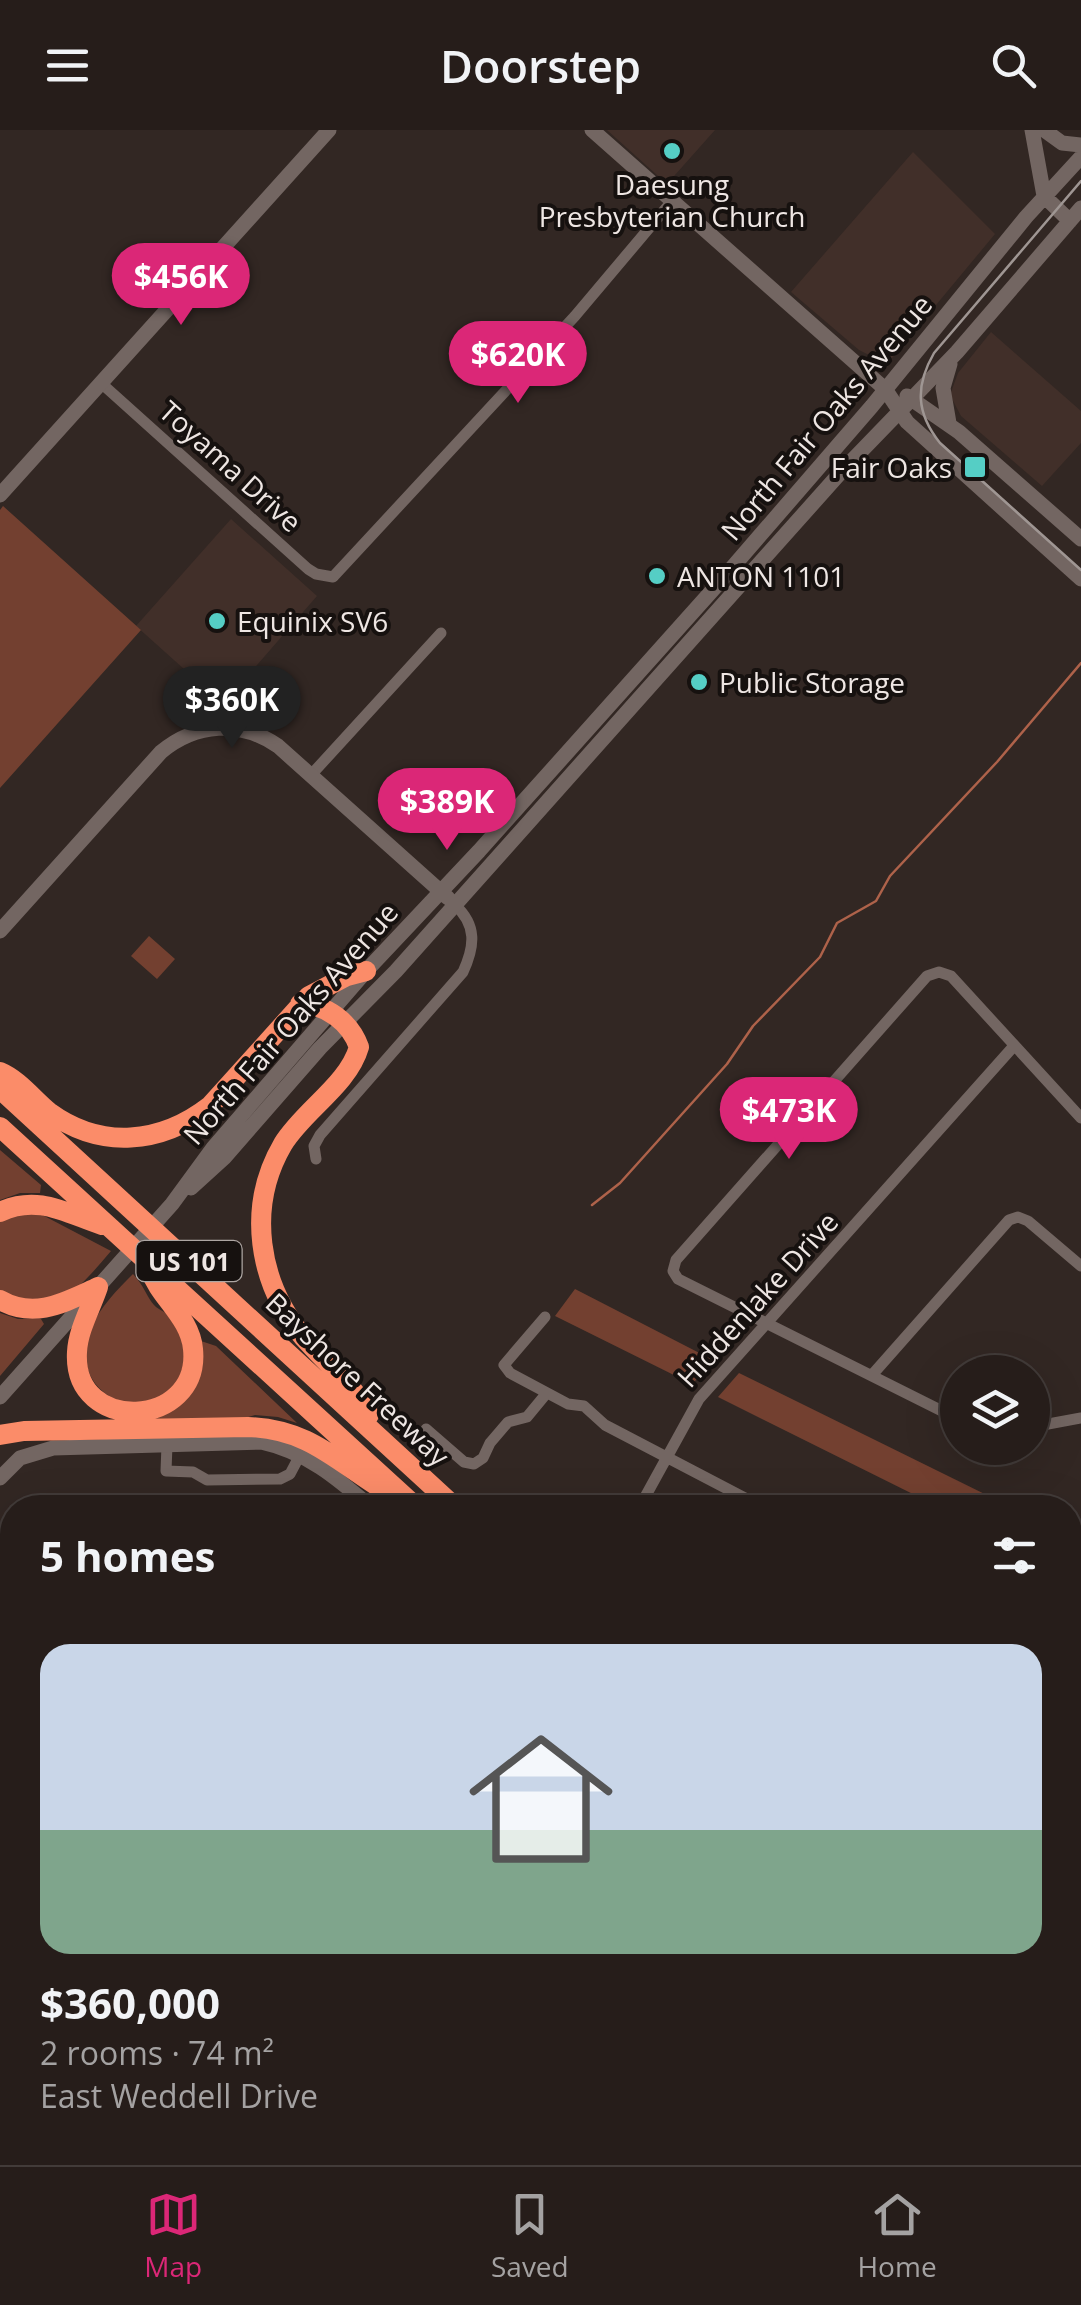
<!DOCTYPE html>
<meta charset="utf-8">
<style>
body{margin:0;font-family:"Open Sans",sans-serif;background:#2e2623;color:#f1f3f6;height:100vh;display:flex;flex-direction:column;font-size:38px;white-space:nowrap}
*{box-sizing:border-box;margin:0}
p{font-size:32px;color:#a4a2a2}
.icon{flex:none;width:55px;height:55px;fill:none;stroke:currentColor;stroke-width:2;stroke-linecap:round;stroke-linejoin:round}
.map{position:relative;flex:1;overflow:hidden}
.panel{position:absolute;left:0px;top:1365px;width:1082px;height:670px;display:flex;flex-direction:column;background:#261d1a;border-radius:40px 40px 0 0;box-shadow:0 10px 40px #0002,0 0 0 2px #423b39}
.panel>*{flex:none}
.tools{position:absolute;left:940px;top:1225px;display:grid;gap:20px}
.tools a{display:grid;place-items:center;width:110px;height:110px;border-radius:50%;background:#261d1a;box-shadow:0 10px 40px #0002,0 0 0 2px #423b39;font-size:50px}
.price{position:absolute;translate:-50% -85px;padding:0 22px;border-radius:35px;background:#db2777;color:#fff;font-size:32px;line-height:65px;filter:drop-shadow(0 2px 5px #0008)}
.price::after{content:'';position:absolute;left:50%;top:60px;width:30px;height:22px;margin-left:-15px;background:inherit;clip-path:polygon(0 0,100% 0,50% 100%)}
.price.selected{background:#222;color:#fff}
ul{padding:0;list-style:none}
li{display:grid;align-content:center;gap:20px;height:530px;padding:0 40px}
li+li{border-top:2px solid #423b39}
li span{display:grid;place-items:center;height:310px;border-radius:30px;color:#555}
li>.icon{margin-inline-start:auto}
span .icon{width:180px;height:180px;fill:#fffc;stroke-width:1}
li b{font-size:42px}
h2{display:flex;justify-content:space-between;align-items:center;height:120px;padding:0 40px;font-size:42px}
header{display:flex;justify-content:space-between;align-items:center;height:130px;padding:0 40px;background:#261d1a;font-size:45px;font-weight:600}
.tab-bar{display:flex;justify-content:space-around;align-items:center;height:140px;border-top:2px solid #423b39;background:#261d1a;font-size:28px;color:#a4a2a2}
.tab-bar a{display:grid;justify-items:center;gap:5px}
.tab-bar .selected{color:#db2777}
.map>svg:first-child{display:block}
.built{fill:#412f29}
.green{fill:#734030}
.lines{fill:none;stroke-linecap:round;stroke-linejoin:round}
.stream{stroke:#ae624a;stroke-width:2.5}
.street{stroke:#736662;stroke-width:11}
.secondary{stroke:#736662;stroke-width:15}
.highway{stroke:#fb8c69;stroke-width:20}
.tram{stroke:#9f9693;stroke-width:2.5}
.poi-dot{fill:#55cec5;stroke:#16110f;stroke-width:4}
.labels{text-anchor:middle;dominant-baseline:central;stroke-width:8;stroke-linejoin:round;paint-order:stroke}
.shield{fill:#16110f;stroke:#ada6a3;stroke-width:2.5}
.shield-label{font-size:25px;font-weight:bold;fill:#eee6e3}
.poi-label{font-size:28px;fill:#eee6e3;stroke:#16110f;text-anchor:start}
.street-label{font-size:28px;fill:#eee6e3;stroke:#16110f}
</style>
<header><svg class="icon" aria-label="menu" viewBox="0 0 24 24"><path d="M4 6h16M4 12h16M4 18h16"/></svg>Doorstep<svg class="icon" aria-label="search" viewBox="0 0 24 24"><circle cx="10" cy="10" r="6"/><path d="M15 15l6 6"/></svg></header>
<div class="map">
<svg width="1081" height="2035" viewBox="0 0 1081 2035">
<rect width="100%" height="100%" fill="#322723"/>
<!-- built -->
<path class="built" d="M607,0h108l-48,54z
M913,22l82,82 -108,130 -28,-14 -68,-58z
M991,202l90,79v32l-39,43 -81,-70 -11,-21 8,-22z
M231,389l86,77 -94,108 -87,-78z
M156,2023h151l-7,12h-122z"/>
<!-- green -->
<path class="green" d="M3,376l138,124 -141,158v-278z
M149,806l26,23 -18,20 -26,-23z
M0,1020l41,35 -1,8h-20l-20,7z
M31,1079l80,42c-39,46 -50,59 -111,44v-75z
M133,1144c10,10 15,25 21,31 5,6 13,6 18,14 10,15 15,33 10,50 -18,65 -121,33 -91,-41 9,-21 26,-38 42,-54z
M575,1159l140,72 -23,23 -137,-68z
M0,1183l18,6h23l3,5 -44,52z
M198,1210l18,6 81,77 -19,-6 -23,-2 -20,6 -86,2 1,-8 9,-2z
M739,1243l272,134h-72l-221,-110z"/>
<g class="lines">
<!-- stream -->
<path class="stream" d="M592,1075l28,-22 107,-119 26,-38 67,-69 17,-34 39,-22 14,-25 107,-114 84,-99
M324,1378l4,-11
M9,1724l3,-4"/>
<!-- street -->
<path class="street" d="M101,253l207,186 8,5 17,3 242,-261 97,-115
M311,645l130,-142
M316,1029l-2,-13 6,-11 143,-163c12,-26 14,-47 -8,-67
M545,1187l-41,48 6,8 58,31 16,2 21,19 159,83
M872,1245l137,-155 9,-3 10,4 53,45
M1032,1254l9,41
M958,1289l-280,-140 -5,-8 3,-11 251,-284 12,-4 12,4 130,142
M1032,1297l49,-9
M426,1299l38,33 10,2 9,-6 7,-15 18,-21 19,-5 19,-23
M167,1315l-1,26 27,1 14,8 73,-1 10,-5 10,-19
M639,1378l60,-109 314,-352
M1070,1530l11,6
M1070,1695l11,-12
M1070,1713l11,12
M0,1736l12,11
M0,1870l12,-14
M1070,1871l11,11
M0,1974l12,12
M54,2022l14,13
M721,2022l25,13
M432,2035l6,-13
M550,2035l6,-13
M668,2035l6,-13
M783,2035l5,-13"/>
<!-- secondary -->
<path class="secondary" d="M592,0l293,259 22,33 174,157
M1032,0l12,66 26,25
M1044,0l18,13 19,2
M907,266l52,36 122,107
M949,293l-6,-35 7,-24
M0,365l329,-365
M0,801l161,-179c35,-29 79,-32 117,-6l170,152
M191,1058l33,-30 96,-110 76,-77 445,-499 116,-120 124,-144
M0,1267l172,-193 41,-56 153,-177 113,-120 239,-267 154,-178 154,-189 55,-60
M0,1348l20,-20 33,-10 208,-6c46,10 76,36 111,66
M473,2022l27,13
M1013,2022l12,13
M313,2035l7,-13"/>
<!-- highway -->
<path class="highway" d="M300,874c26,0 50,18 59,43 -11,38 -55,63 -76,97 -37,63 -25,139 21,194 22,25 50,47 65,77
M0,942c19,8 33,27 49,40 52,38 112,32 161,-6l99,-110 38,-20 19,-5
M0,959l456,419
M0,997l417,381
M0,1082c37,-18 66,1 102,13
M98,1157c-7,21 -20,43 -21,65 -5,83 124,77 116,-3 -3,-32 -33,-51 -43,-79
M0,1170c35,20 65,2 98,-13
M0,1305l24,-4 224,-4c61,2 88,34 137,64
M1070,1994l11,11
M1055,2022l12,13"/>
<!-- tram -->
<path class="tram" d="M1081,51l-147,172c-19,33 -18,60 6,90l141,127"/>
</g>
<!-- markers -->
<g class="poi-dot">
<circle cx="672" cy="21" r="10"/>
<rect x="963" y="325" width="24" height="24" rx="5"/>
<circle cx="657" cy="446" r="10"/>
<circle cx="217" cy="491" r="10"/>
<circle cx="699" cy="552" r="10"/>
</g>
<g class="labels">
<!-- shield labels -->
<rect class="shield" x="136.5" y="1111" width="105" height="40" rx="8"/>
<g class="shield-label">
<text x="189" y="1131">US 101</text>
</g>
<!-- poi labels -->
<g class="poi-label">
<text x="672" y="54" text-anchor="middle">Daesung<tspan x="672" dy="32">Presbyterian Church</tspan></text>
<text x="952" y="337" text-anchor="end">Fair Oaks</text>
<text x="677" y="446">ANTON 1101</text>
<text x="237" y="491">Equinix SV6</text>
<text x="719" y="552">Public Storage</text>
</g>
<!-- street labels -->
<g class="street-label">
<text transform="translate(826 287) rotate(-50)">North Fair Oaks Avenue</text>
<text transform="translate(231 336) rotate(42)">Toyama Drive</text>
<text transform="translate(290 893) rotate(-49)">North Fair Oaks Avenue</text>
<text transform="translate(757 1169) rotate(-48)">Hiddenlake Drive</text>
<text transform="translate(358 1249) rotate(43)">Bayshore Freeway</text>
</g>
</g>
</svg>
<div class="tools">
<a><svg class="icon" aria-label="layers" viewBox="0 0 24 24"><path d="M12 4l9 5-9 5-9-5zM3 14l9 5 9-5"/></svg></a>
</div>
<b class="price" style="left:181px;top:198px">$456K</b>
<b class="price" style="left:518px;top:276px">$620K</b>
<b class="price selected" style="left:232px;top:621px">$360K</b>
<b class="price" style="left:447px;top:723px">$389K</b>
<b class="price" style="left:789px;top:1032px">$473K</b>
<section class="panel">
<h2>5 homes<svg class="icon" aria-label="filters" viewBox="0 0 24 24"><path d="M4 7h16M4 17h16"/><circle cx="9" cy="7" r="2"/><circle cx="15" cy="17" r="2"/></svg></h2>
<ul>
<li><span style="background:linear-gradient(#c9d6e8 60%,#7fa58c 0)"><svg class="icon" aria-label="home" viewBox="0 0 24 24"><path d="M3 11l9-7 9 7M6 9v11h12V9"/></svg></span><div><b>$360,000</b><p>2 rooms · 74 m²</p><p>East Weddell Drive</p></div></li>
</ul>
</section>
</div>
<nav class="tab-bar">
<a class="selected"><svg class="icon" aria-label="map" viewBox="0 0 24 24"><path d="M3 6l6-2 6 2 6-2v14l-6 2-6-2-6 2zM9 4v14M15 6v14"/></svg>Map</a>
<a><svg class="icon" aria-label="saved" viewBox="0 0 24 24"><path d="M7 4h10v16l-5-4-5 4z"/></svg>Saved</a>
<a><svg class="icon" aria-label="home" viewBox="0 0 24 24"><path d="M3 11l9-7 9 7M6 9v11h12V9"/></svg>Home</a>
</nav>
